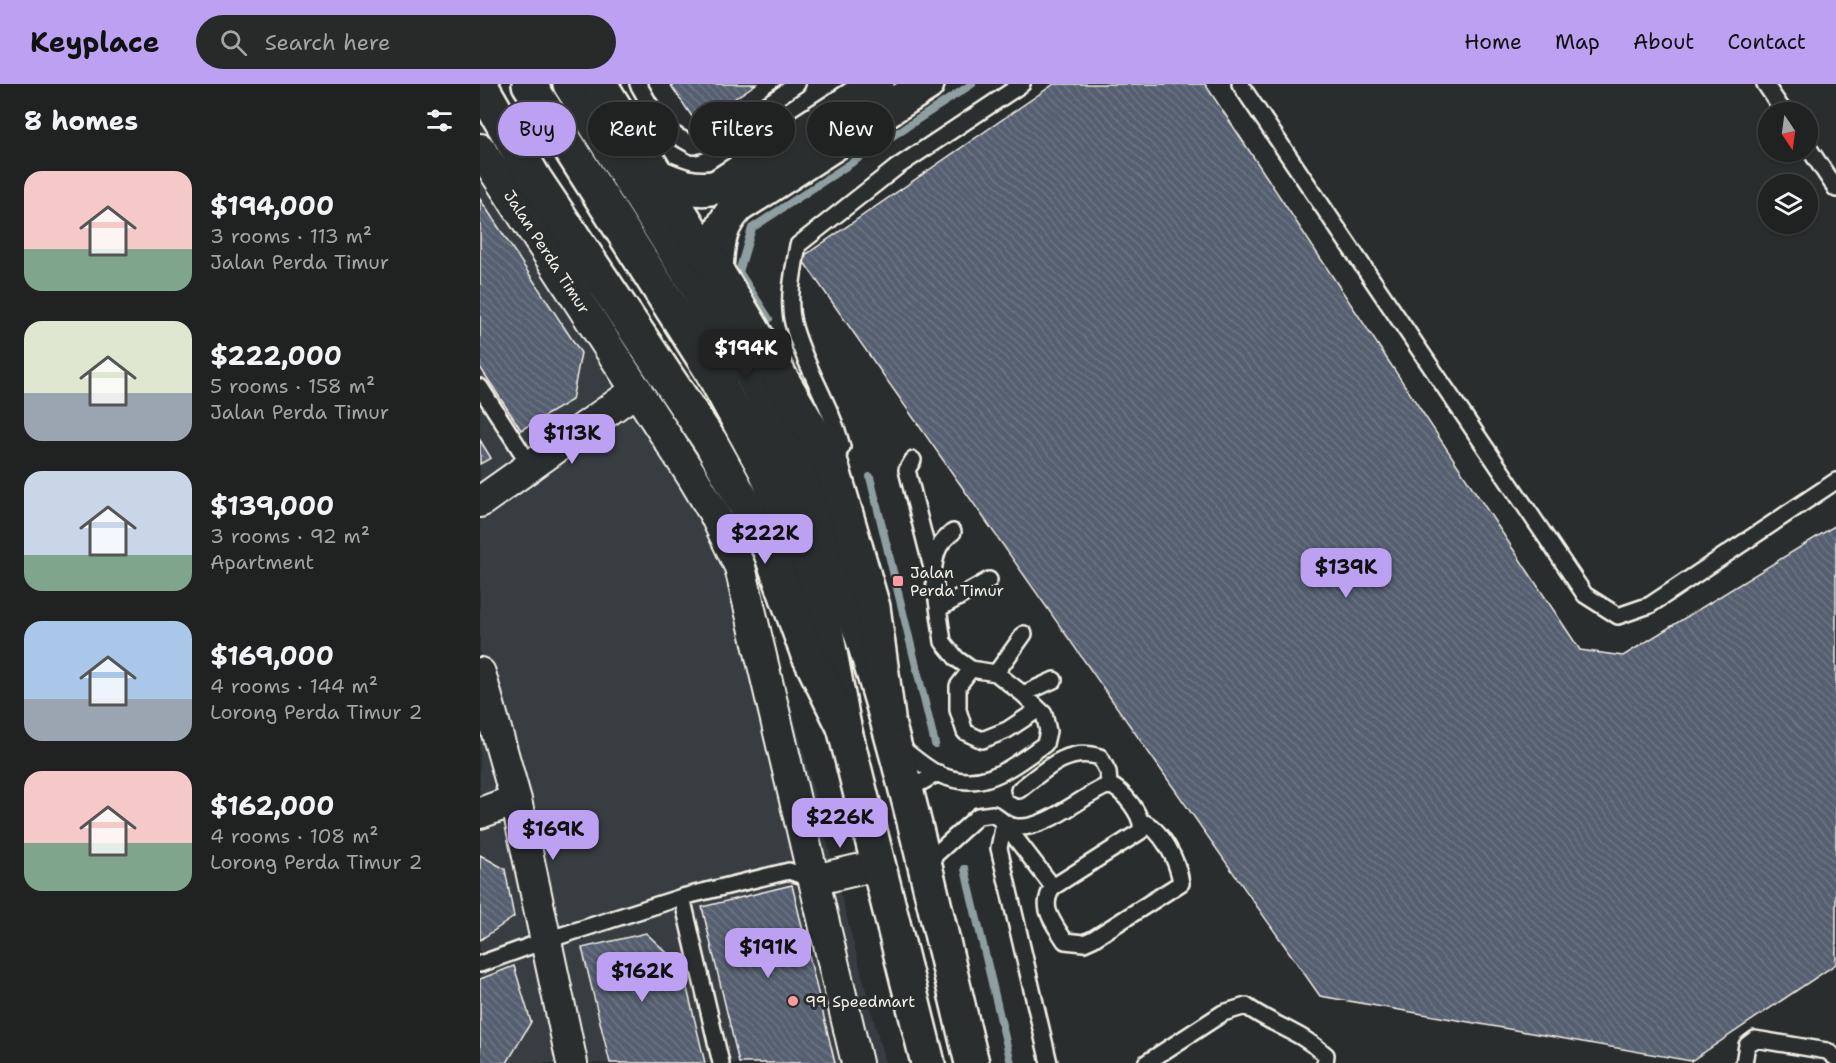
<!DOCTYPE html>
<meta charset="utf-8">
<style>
body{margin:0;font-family:"Shantell Sans",sans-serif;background:#282a2a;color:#f1f3f6;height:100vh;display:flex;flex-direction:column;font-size:22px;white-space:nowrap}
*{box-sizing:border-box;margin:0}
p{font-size:20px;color:#a2a4a5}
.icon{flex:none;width:33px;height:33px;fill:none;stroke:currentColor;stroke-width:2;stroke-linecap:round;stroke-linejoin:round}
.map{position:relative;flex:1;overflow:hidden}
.details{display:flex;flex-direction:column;background:#202222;width:480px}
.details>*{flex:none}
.guide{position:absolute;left:18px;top:18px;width:570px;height:54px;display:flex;gap:12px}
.needle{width:39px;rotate:167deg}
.tools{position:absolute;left:1278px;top:18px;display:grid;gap:12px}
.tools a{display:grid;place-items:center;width:60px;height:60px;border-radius:50%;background:#202222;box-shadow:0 2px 4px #0004,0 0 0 2px #3d3f40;font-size:30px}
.price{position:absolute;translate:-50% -51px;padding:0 14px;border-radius:12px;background:#bca0f2;color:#111;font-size:20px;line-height:39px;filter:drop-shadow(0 2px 3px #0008)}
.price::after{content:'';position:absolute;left:50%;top:36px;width:18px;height:14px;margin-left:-9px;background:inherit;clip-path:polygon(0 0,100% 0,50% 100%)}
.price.on{background:#222;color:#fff}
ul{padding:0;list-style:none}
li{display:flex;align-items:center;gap:18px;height:150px;padding:0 24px}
li span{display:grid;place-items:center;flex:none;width:168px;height:120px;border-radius:18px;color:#555}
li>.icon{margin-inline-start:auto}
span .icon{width:72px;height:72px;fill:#fffc;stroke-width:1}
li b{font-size:26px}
h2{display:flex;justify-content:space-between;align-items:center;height:72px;padding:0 24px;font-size:26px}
.chip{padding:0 21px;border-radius:27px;background:#202222;box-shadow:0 2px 4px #0004,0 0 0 2px #3d3f40;font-size:21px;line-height:54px}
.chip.on{background:#bca0f2;color:#111}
header{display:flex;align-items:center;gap:36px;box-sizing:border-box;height:84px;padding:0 30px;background:#bca0f2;color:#111}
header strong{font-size:28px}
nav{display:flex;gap:33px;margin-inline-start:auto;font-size:21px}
.search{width:420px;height:54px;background:#282a2a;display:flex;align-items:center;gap:15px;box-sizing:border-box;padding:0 21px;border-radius:33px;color:#a2a4a5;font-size:22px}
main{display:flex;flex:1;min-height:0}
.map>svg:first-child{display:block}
.built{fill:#373c42}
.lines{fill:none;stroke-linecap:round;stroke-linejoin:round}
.stream{stroke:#8f9ea0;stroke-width:8}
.building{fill:url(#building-back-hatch);stroke:#f4f1e8;stroke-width:1.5}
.service-casing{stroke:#f4f1e8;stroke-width:20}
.minor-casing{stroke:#f4f1e8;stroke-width:34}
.tertiary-casing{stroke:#f4f1e8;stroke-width:38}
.primary-casing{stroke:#f4f1e8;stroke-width:38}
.service{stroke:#2a2d2e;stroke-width:15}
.minor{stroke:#2a2d2e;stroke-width:30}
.tertiary{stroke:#2a2d2e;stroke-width:33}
.primary{stroke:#2a2d2e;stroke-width:33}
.poi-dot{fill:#ff9aa2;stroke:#2a2d2e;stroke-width:2}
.labels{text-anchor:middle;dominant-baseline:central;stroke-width:6;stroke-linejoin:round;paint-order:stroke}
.street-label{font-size:16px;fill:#f4f1e8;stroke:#2a2d2e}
.poi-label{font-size:16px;fill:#f4f1e8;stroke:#2a2d2e;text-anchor:start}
</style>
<header>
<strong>Keyplace</strong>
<div class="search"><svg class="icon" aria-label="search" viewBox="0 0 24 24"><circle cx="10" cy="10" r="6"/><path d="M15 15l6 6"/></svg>Search here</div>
<nav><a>Home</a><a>Map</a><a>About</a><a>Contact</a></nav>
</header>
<main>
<section class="details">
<h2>8 homes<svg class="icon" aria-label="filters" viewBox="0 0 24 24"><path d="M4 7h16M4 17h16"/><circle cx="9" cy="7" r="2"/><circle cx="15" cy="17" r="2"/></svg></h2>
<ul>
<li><span style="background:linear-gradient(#f6c9c9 65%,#7fa58c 0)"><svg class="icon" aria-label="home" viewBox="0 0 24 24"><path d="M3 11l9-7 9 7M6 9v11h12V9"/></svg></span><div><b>$194,000</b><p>3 rooms · 113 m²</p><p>Jalan Perda Timur</p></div></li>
<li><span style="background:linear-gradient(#dfe7d0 60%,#9aa5b1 0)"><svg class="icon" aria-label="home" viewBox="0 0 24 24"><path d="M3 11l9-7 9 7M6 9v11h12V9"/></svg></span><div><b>$222,000</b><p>5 rooms · 158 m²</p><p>Jalan Perda Timur</p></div></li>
<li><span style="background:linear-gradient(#c9d6e8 70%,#7fa58c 0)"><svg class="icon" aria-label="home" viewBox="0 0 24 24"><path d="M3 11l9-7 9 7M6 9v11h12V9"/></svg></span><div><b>$139,000</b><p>3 rooms · 92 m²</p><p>Apartment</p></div></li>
<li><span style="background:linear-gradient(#a9c7e8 65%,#9aa5b1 0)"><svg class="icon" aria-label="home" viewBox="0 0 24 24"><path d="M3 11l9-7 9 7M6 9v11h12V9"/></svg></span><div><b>$169,000</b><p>4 rooms · 144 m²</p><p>Lorong Perda Timur 2</p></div></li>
<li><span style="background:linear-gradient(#f6c9c9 60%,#7fa58c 0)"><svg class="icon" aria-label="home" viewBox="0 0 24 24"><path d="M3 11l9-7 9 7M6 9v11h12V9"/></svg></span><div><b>$162,000</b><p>4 rooms · 108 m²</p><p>Lorong Perda Timur 2</p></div></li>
</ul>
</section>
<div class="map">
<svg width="1356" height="979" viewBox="0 0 1356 979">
<defs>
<pattern id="building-back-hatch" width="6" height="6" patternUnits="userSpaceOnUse" patternTransform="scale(1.5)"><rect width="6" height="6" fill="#555f6f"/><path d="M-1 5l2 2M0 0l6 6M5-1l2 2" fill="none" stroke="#6e7684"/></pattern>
</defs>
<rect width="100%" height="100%" fill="#2a2d2e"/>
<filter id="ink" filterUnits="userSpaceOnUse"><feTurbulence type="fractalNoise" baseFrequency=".0167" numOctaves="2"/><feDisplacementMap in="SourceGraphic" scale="12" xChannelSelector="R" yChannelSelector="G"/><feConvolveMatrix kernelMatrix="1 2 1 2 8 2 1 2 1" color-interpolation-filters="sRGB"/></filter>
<g filter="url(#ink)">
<!-- built -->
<path class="built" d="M0,42l272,429 133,508h-405z"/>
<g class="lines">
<!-- stream -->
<path class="stream" d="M289,235l-30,-47 13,-44 220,-144
M390,393l65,267
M485,785l46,194"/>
</g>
<!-- building -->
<path class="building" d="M190,0h86l-59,40z
M574,0h151l375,566 43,6 213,-131v439l-145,97 -371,-65 -519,-738z
M0,115l101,154 -9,47 -51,30 -41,-63z
M0,356l11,18 -11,6z
M0,771l25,14 9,48 -34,23z
M312,801l43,178h-96l-37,-156z
M166,849l36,34 23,96h-95l-28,-115z
M34,882l17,56 -24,41h-27v-84z"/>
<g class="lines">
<!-- service casing -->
<g class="service-casing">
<path id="service" d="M158,0l25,44 31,18 22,-7 81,-55
M760,0l345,511 33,21 32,-11 186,-124
M1285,0l19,28
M1328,63l28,42
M0,303l50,78
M351,379l11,-16c-11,-43 -38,-81 -49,-124 -6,-24 1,-54 5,-78l99,-78 125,-83
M454,482c2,-16 6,-24 19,-34
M460,524l49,-28
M491,585l-13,17v24l7,22 17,8 25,-10 26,-17 2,-7
M516,589l28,-39
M543,610l31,-14
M419,662c12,9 25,21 39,28 44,20 72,-6 107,-30l3,-13 -4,-17 -21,-20 -27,-21 -25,-4 -14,-10 -14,-17 -10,-70 -26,-102 6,-10
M539,706c25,-19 48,-44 81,-33l8,15 1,13
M426,707l32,-18
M444,781l54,-49 15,-2c8,6 15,13 25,13 29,2 65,-32 91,-42 14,5 35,31 32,46l-88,56c-14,20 0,35 12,54l19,2 9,-4 88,-56c-3,-22 -19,-54 -40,-62
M202,813l39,166
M0,880l64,-23 138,-44 107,-26 25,9
M569,979l-50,-215 5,-25 49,64
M666,979l77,-50 23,-7c28,20 55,26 80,49l-1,8
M1264,979l3,-18 8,-6 72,12 9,7"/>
</g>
<!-- minor casing -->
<g class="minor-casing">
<path id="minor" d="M0,65l212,327 22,37 26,54 117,496
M0,418l157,-112
M0,589l36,127 56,263
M0,729l36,-13
M334,796l64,-15"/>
</g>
<!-- tertiary casing -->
<g class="tertiary-casing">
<path id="tertiary" d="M49,0l182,286 54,99 42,103 20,64 17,91 84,336
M90,0l170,271c127,217 173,467 232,708
M177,92c21,9 38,16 60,11l160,-103
M236,186c2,-28 2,-43 22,-64l189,-122"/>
</g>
<!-- primary casing -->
<g class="primary-casing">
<path id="primary" d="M0,0l54,94 177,265 58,105 38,104 37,75
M120,0l147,236 84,143 42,144 15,111"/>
</g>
<!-- service -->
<use href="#service" class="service"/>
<!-- minor -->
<use href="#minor" class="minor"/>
<!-- tertiary -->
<use href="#tertiary" class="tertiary"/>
<!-- primary -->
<use href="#primary" class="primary"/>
</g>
</g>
<!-- markers -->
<g class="poi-dot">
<rect x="412" y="491" width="12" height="12" rx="3"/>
<circle cx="313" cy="917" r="6"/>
</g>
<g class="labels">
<!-- street labels -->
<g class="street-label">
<text transform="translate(67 168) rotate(57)">Jalan Perda Timur</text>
</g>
<!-- poi labels -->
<g class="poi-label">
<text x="430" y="488">Jalan<tspan x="430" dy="18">Perda Timur</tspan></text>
<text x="325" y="917">99 Speedmart</text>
</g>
</g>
</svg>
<div class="tools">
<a><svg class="needle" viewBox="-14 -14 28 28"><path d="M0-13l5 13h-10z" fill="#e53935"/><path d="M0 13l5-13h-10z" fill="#a2a4a5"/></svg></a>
<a><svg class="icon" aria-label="layers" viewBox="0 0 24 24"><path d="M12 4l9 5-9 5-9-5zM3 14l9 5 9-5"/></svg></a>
</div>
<b class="price on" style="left:266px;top:296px">$194K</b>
<b class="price" style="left:92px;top:381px">$113K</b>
<b class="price" style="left:285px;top:481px">$222K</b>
<b class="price" style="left:866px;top:515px">$139K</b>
<b class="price" style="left:360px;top:765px">$226K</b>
<b class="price" style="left:73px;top:777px">$169K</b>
<b class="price" style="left:288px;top:895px">$191K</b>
<b class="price" style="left:162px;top:919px">$162K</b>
<div class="guide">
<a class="chip on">Buy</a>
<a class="chip">Rent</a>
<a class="chip">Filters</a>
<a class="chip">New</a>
</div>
</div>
</main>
